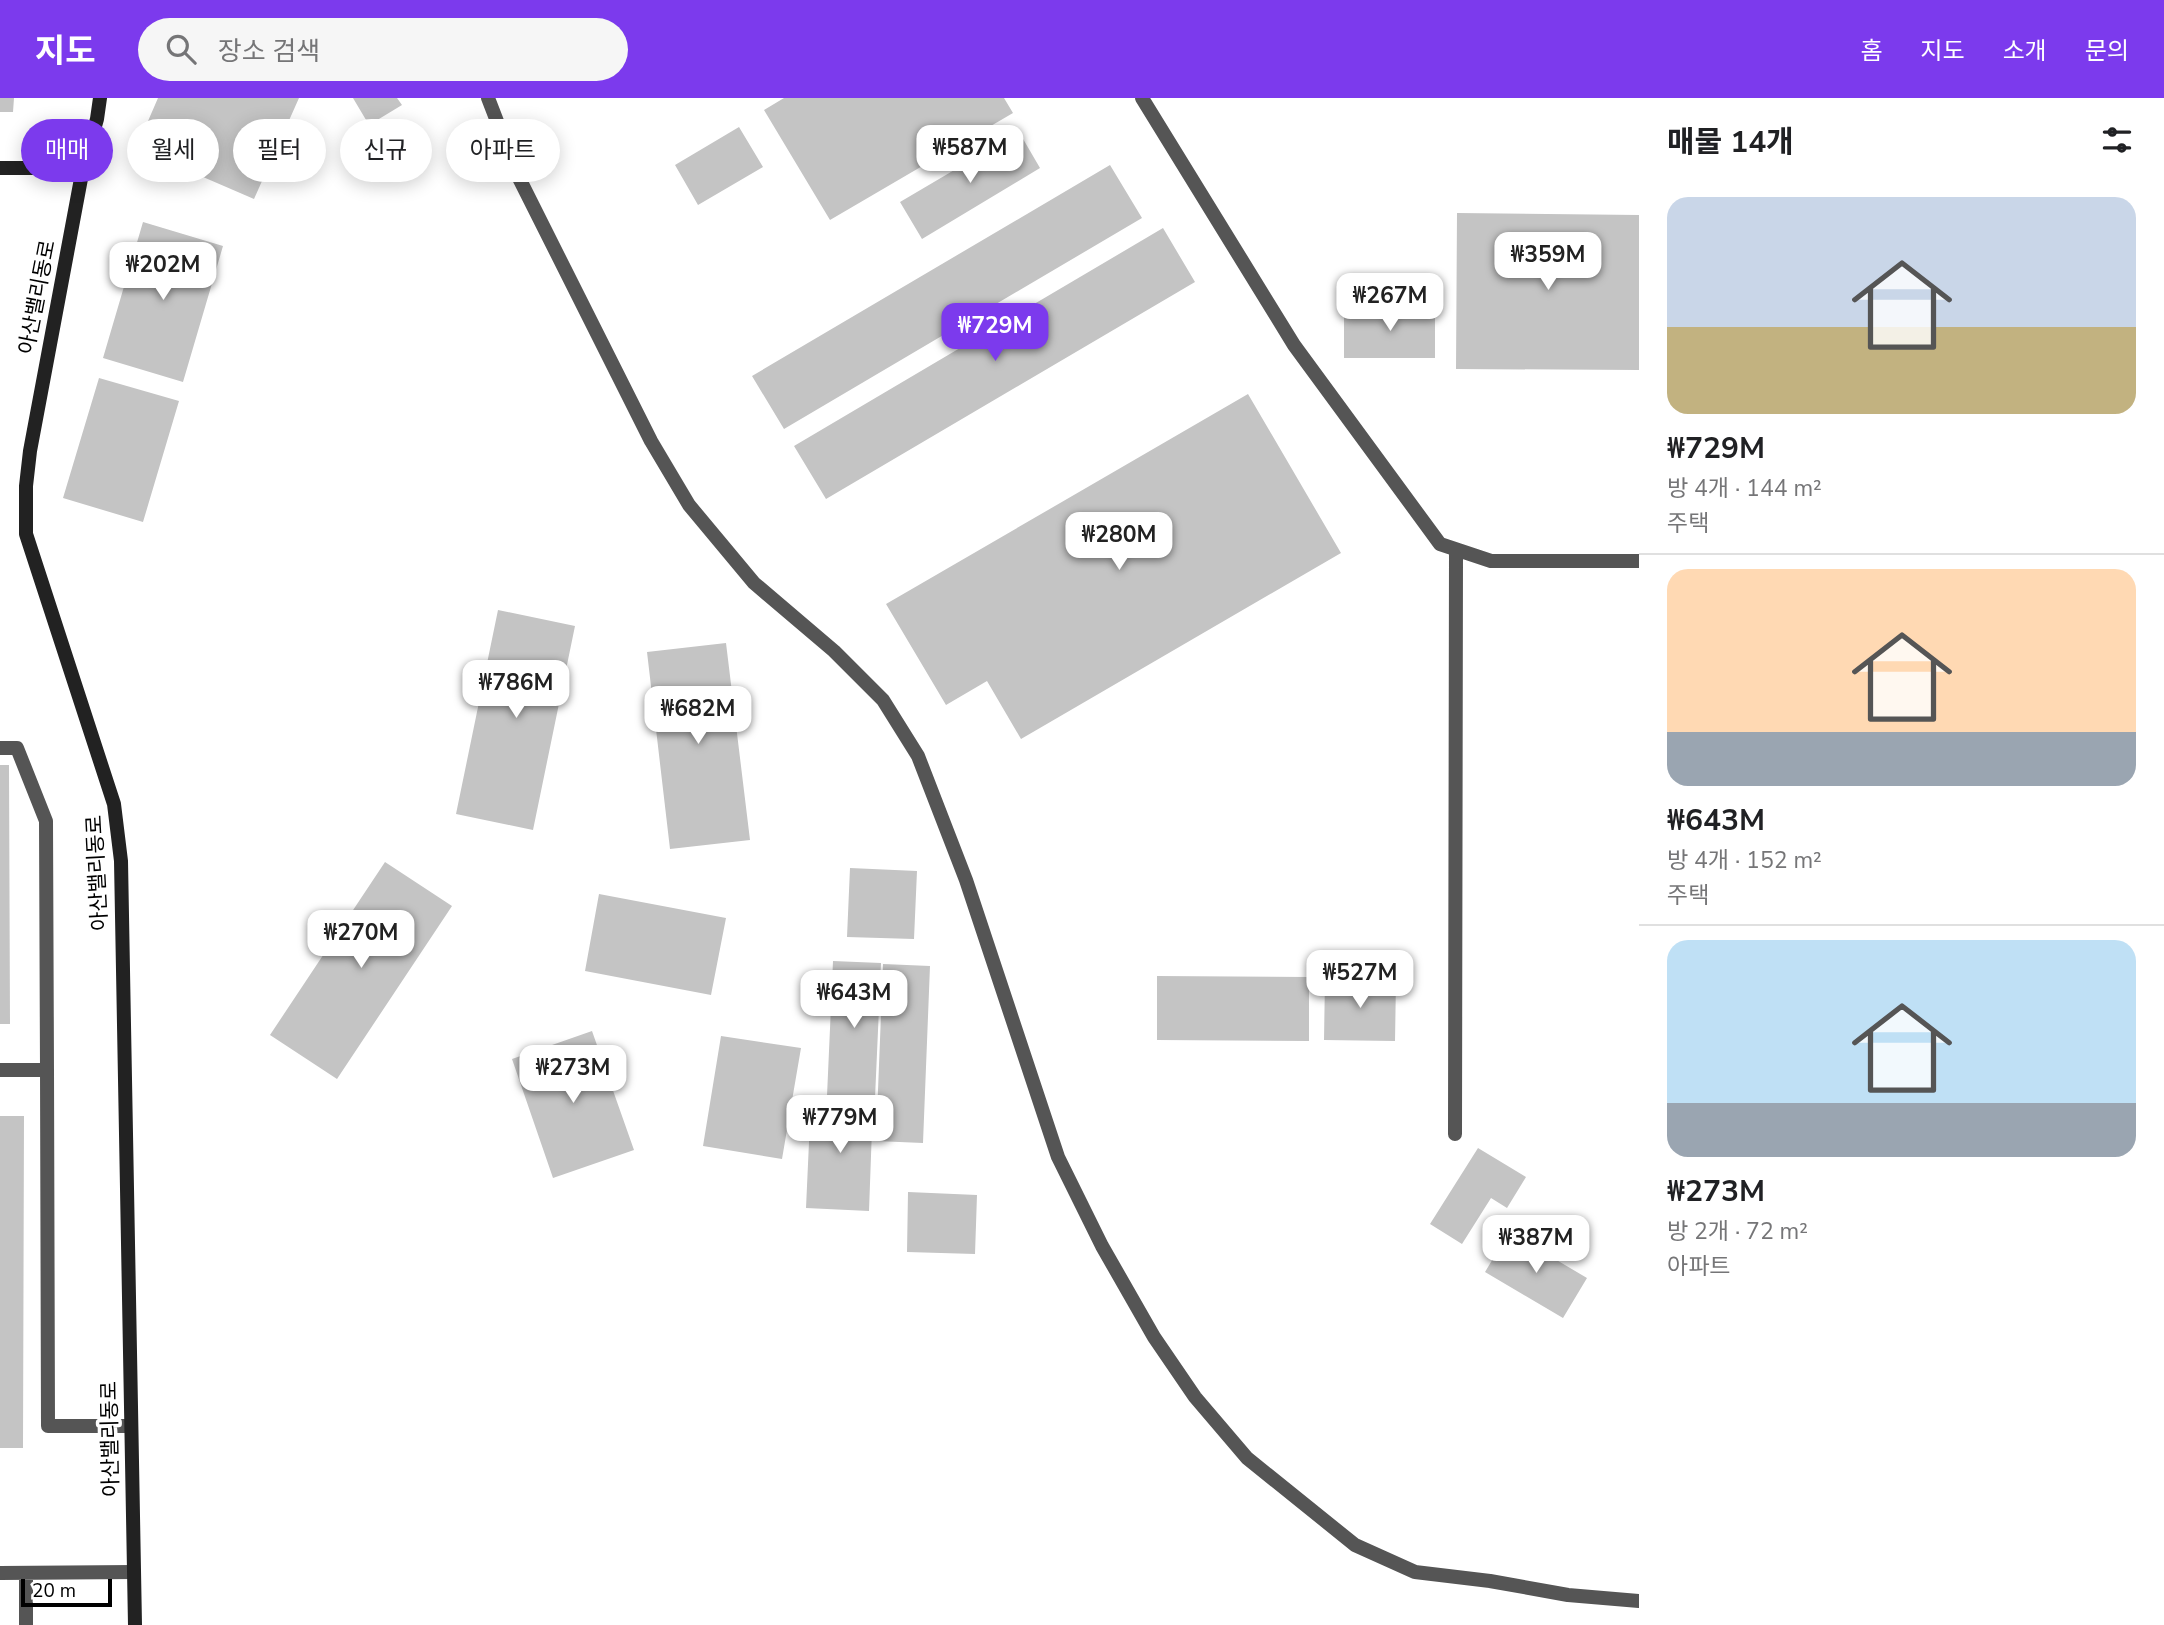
<!DOCTYPE html>
<html lang="ko">
<meta charset="utf-8">
<style>
body{margin:0;font-family:"Nunito Sans","Noto Sans KR",sans-serif;background:#f6f6f6;color:#202124;height:100vh;display:flex;flex-direction:column;font-size:26px;white-space:nowrap}
*{box-sizing:border-box;margin:0}
p{font-size:23px;color:#757577}
.icon{flex:none;width:38px;height:38px;fill:none;stroke:currentColor;stroke-width:2;stroke-linecap:round;stroke-linejoin:round}
.map{position:relative;flex:1;overflow:hidden}
.panel{display:flex;flex-direction:column;background:#fff;width:525px}
.panel>*{flex:none}
.guide{position:absolute;left:21px;top:21px;width:665px;height:63px;display:flex;gap:14px}
.scale{position:absolute;left:21px;bottom:18px;width:91px;box-sizing:border-box;padding-left:7px;border:4px solid #000;border-top:0;font-size:19px;line-height:24px;white-space:nowrap;color:#000;-webkit-text-stroke:5px #fff;paint-order:stroke}
.price{position:absolute;translate:-50% -60px;padding:0 16px;border-radius:14px;background:#fff;color:#222;font-size:23px;line-height:46px;filter:drop-shadow(0 2px 4px #0008)}
.price::after{content:'';position:absolute;left:50%;top:42px;width:21px;height:16px;margin-left:-10px;background:inherit;clip-path:polygon(0 0,100% 0,50% 100%)}
.price.active{background:#7c3aed;color:#fff}
ul{padding:0;list-style:none}
li{display:grid;align-content:center;gap:14px;height:371px;padding:0 28px}
li+li{border-top:2px solid #e0e0e0}
li span{display:grid;place-items:center;height:217px;border-radius:21px;color:#555}
li>.icon{margin-inline-start:auto}
span .icon{width:126px;height:126px;fill:#fffc;stroke-width:1}
li b{font-size:30px}
h2{display:flex;justify-content:space-between;align-items:center;height:84px;padding:0 28px;font-size:30px}
.chip{padding:0 24px;border-radius:32px;background:#fff;box-shadow:0 4px 18px #0003;font-size:24px;line-height:63px}
.chip.active{background:#7c3aed;color:#fff}
header{display:flex;align-items:center;gap:42px;box-sizing:border-box;height:98px;padding:0 35px;background:#7c3aed;color:#fff}
header strong{font-size:33px}
nav{display:flex;gap:38px;margin-inline-start:auto;font-size:24px}
.search{width:490px;height:63px;background:#f6f6f6;display:flex;align-items:center;gap:18px;box-sizing:border-box;padding:0 24px;border-radius:38px;color:#757577;font-size:26px}
main{display:flex;flex:1;min-height:0}
.map>svg:first-child{display:block}
.building{fill:#c4c4c4}
.lines{fill:none;stroke-linecap:round;stroke-linejoin:round}
.lane{stroke:#555;stroke-width:14}
.street{stroke:#555;stroke-width:14}
.secondary{stroke:#222;stroke-width:14}
.labels{text-anchor:middle;dominant-baseline:central;stroke-width:7;stroke-linejoin:round;paint-order:stroke}
.street-label{font-size:21px;fill:#000;stroke:#fff}
</style>
<header>
<strong>지도</strong>
<div class="search"><svg class="icon" aria-label="search" viewBox="0 0 24 24"><circle cx="10" cy="10" r="6"/><path d="M15 15l6 6"/></svg>장소 검색</div>
<nav><a>홈</a><a>지도</a><a>소개</a><a>문의</a></nav>
</header>
<main>
<div class="map">
<svg width="1639" height="1527" viewBox="0 0 1639 1527">
<rect width="100%" height="100%" fill="#fff"/>
<!-- building -->
<path class="building" d="M0,0h14l-1,14h-13z
M158,0h141l-45,101 -88,-38 9,-21 -30,-12z
M353,0h44l5,7 -33,20z
M784,0h220l9,15 -183,107 -66,-110z
M739,29l24,40 -65,38 -23,-40z
M1019,34l21,36 -118,71 -22,-37z
M1110,67l32,53 -358,211 -32,-53z
M1457,115l182,2v155l-183,-1z
M143,124l80,24 -40,136 -80,-24z
M1163,130l32,54 -369,217 -32,-53z
M1344,211h91v49h-91z
M99,280l80,23 -36,121 -80,-24z
M1248,296l93,159 -320,186 -34,-58 -41,24 -60,-101z
M498,512l77,16 -42,204 -77,-16z
M726,545l24,197 -80,9 -23,-197z
M0,667h9l1,259h-10z
M385,764l67,44 -115,173 -67,-44z
M850,770l67,3 -3,68 -67,-2z
M599,796l127,24 -15,77 -126,-24z
M833,863l48,2 -6,135 -48,-2z
M883,866l47,2 -7,177 -47,-2z
M1157,878l152,1v64l-152,-1z
M1325,881l71,1 -1,61 -71,-1z
M592,933l42,119 -81,28 -41,-119z
M721,938l80,12 -19,111 -79,-13z
M811,1000l62,3 -4,110 -63,-3z
M0,1018h24l-1,332h-23z
M1478,1050l48,29 -19,31 -16,-10 -29,46 -32,-20z
M908,1094l69,3 -2,59 -68,-2z
M1509,1134l78,46 -24,40 -78,-46z"/>
<g class="lines">
<!-- lane -->
<path class="lane" d="M0,650h17l29,73 1,249h-47
M47,972l1,356h83
M0,1475l134,-1
M26,1475v52"/>
<!-- street -->
<path class="street" d="M488,0l31,80 132,263 38,64 65,78 80,68 49,49 35,56 48,124 92,277 44,89 52,91 41,60 52,61 108,87 60,27 75,9 78,14 71,6
M1142,0l152,247 146,199 51,17h148
M1455,1036l1,-584"/>
<!-- secondary -->
<path class="secondary" d="M100,0l-3,21 -14,49 -53,283 -4,35v48l88,270 7,57 14,764
M0,70h83"/>
</g>
<g class="labels">
<!-- street labels -->
<g class="street-label">
<text transform="translate(37 199) rotate(-79)">아산밸리동로</text>
<text transform="translate(97 775) rotate(-93)">아산밸리동로</text>
<text transform="translate(110 1341) rotate(-91)">아산밸리동로</text>
</g>
</g>
</svg>
<div class="scale">20 m</div>
<b class="price" style="left:970px;top:87px">₩587M</b>
<b class="price" style="left:1548px;top:194px">₩359M</b>
<b class="price" style="left:163px;top:204px">₩202M</b>
<b class="price" style="left:1390px;top:235px">₩267M</b>
<b class="price active" style="left:995px;top:265px">₩729M</b>
<b class="price" style="left:1119px;top:474px">₩280M</b>
<b class="price" style="left:516px;top:622px">₩786M</b>
<b class="price" style="left:698px;top:648px">₩682M</b>
<b class="price" style="left:361px;top:872px">₩270M</b>
<b class="price" style="left:1360px;top:912px">₩527M</b>
<b class="price" style="left:854px;top:932px">₩643M</b>
<b class="price" style="left:573px;top:1007px">₩273M</b>
<b class="price" style="left:840px;top:1057px">₩779M</b>
<b class="price" style="left:1536px;top:1177px">₩387M</b>
<div class="guide">
<a class="chip active">매매</a>
<a class="chip">월세</a>
<a class="chip">필터</a>
<a class="chip">신규</a>
<a class="chip">아파트</a>
</div>
</div>
<section class="panel">
<h2>매물 14개<svg class="icon" aria-label="filters" viewBox="0 0 24 24"><path d="M4 7h16M4 17h16"/><circle cx="9" cy="7" r="2"/><circle cx="15" cy="17" r="2"/></svg></h2>
<ul>
<li><span style="background:linear-gradient(#c9d6e8 60%,#c2b280 0)"><svg class="icon" aria-label="home" viewBox="0 0 24 24"><path d="M3 11l9-7 9 7M6 9v11h12V9"/></svg></span><div><b>₩729M</b><p>방 4개 · 144 m²</p><p>주택</p></div></li>
<li><span style="background:linear-gradient(#ffd9b3 75%,#9aa5b1 0)"><svg class="icon" aria-label="home" viewBox="0 0 24 24"><path d="M3 11l9-7 9 7M6 9v11h12V9"/></svg></span><div><b>₩643M</b><p>방 4개 · 152 m²</p><p>주택</p></div></li>
<li><span style="background:linear-gradient(#bfe0f5 75%,#9aa5b1 0)"><svg class="icon" aria-label="home" viewBox="0 0 24 24"><path d="M3 11l9-7 9 7M6 9v11h12V9"/></svg></span><div><b>₩273M</b><p>방 2개 · 72 m²</p><p>아파트</p></div></li>
</ul>
</section>
</main>
